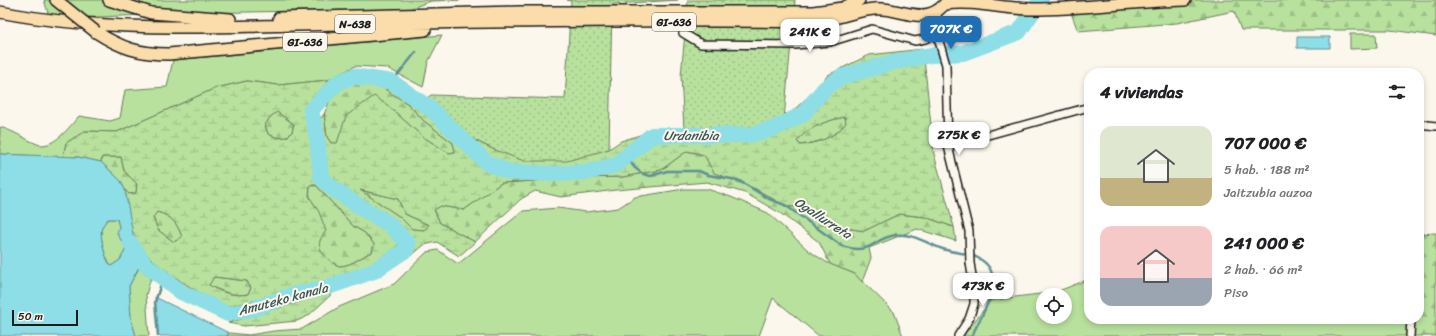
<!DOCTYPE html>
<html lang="es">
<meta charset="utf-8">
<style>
body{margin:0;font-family:Sriracha,sans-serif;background:#f6f6f6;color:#202124;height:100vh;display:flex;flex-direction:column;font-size:15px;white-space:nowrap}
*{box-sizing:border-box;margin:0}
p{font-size:13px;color:#757577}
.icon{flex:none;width:22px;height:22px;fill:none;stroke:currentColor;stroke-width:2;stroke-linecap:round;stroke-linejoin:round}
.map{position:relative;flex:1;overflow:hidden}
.sheet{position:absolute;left:1084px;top:68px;width:340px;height:256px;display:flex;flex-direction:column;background:#fff;border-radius:16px;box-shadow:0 2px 6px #0003}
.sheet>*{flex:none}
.fabs{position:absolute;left:1036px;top:288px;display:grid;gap:8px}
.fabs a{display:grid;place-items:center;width:36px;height:36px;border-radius:50%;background:#fff;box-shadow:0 2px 6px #0003;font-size:20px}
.scale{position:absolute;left:12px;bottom:10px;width:66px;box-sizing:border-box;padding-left:4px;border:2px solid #1c1c1c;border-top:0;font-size:11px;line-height:14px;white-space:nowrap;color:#1c1c1c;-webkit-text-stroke:3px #fbf7ec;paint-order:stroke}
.price{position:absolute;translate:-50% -34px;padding:0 9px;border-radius:8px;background:#fff;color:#222;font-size:13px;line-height:26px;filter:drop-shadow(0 1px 2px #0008)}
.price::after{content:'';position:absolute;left:50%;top:24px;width:12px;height:9px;margin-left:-6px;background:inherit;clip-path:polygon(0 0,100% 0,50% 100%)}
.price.on{background:#1f6fb2;color:#fff}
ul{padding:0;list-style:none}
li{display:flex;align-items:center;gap:12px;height:100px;padding:0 16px}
li span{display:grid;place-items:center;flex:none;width:112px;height:80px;border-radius:12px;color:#555}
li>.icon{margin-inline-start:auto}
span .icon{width:48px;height:48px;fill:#fffc;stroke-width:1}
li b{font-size:17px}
h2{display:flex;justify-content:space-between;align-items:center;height:48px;padding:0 16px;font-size:17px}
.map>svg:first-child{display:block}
.grass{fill:#b7e19d;stroke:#6a7e5c;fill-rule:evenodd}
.forest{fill:url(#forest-firs);stroke:#6a7e5c}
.wetland{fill:url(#wetland-marsh);stroke:#6a7e5c;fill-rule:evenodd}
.garden{fill:url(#garden-dots);stroke:#6a7e5c}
.water{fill:#8ddee6;stroke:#609095;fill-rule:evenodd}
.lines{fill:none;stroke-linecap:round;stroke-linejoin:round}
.stream{stroke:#609095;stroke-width:2.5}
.river{stroke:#8ddee6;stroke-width:16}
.minor-casing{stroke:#1c1c1c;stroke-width:10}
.primary-casing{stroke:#1c1c1c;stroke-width:14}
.minor{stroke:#fbf7ec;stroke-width:7}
.primary{stroke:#fbddab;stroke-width:11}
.primary-bridge-casing{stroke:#1c1c1c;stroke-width:14;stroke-linecap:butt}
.primary-bridge{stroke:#fbddab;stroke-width:11}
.labels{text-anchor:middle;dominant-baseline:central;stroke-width:4;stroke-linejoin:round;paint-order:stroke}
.shield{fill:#fbf7ec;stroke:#5f5e5a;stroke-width:1}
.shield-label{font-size:11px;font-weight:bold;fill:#1c1c1c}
.water-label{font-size:13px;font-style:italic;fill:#3e5659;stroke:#fbf7ec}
</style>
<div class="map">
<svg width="1436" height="336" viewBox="0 0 1436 336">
<defs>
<pattern id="forest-firs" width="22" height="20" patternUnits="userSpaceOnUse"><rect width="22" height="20" fill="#b7e19d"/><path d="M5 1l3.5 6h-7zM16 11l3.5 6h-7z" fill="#9dc087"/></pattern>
<pattern id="wetland-marsh" width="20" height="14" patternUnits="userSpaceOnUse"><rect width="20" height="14" fill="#b7e19d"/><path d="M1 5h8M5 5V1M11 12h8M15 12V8" fill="none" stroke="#9dc087"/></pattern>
<pattern id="garden-dots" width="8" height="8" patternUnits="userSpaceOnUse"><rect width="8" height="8" fill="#b7e19d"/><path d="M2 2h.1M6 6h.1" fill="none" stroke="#9dc087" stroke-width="1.8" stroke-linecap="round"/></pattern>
</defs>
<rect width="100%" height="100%" fill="#fbf7ec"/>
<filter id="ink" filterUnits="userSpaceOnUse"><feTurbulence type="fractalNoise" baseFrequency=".025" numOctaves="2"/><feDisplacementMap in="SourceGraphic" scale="8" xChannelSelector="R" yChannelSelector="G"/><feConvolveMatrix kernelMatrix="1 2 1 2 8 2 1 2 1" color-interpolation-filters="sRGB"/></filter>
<g filter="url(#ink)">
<!-- grass -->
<path class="grass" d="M44,0h417l-30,1 -22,8 -216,4 -143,6z
M1350,34h26l1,14 -27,1z
M442,35l-14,27 -5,25 -36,-19 -32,-2 -27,14 -50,5 -31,-4 -31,7 -99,44 -32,-1 -19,12 -3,14 -63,-3v-27c16,5 23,11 37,17 16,6 33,-18 42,-28l31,5 10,-3 5,-28 42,-3 6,-27z
M684,189h23l24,8 37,16 41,38 17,11 29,12 39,38 9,24h-84l-46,-38 -14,38h-532l2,-3 20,2 25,-4 28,-2 37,-22 55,-23 33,-32 11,-2 20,14 65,-53 35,-3 28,4 32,-4 17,-11z
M108,219h9l2,8 -1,6 8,16 -6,11 -9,6c-6,-6 -12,-31 -9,-39 1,-2 4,-6 6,-8z
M139,268l12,9 -5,18 3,41h-13l-5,-17 -2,-33z
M1089,279v40h319l-2,17h-443l28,-36 65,-8zM1043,295h22v22h-22z"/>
<!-- forest -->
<path class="forest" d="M1066,0h370v36l-46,-6h-149l-7,-19 -57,12 -99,8z
M355,81l19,2 20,11 14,10 16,17 29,22 3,9 -7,1 -26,-16 -37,-33 -45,28 -4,12 -6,-1 -4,-6 -3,-23 6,-14 9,-12z
M277,112l17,12 -2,8 -4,5 -10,1 -10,-4 -3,-9 5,-8z
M845,117l1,6c-11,15 -29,20 -46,22l-3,-4c11,-14 31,-21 48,-24z
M687,151l17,4 52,34 29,17 19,2 19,16 41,7 35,-17 26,3 29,10 2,14 -39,-12 -48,19 2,10 -9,24 -7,-8 -25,-10 -11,-22 -39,-29 -35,-20 -38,-11 -91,8 -55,7 -26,-6 -14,8 -46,43 -35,-19 -6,-14 7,-3 23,4 37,-27 79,-5 42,-1 39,-7z
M102,157h19l3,14 13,13 -1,9 -7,1 -4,-4 -4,-9 -20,-19z
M310,185h6l37,41 12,7 9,11 -2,8c-10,4 -19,13 -31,14 -8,0 -21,-11 -23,-20 0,-3 2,-6 2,-9 0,-18 -13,-31 -10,-52z
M359,190l39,9 7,15 24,11 -5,5 -12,-1 -12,-12z
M157,212c15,4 20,11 25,25l-8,5 -16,-12 -5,-13z
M1436,233v103h-30l2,-17h11v-85z
M214,277l33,4 4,7 -3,6c-14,3 -27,-3 -40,-9z"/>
<!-- wetland -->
<path class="wetland" d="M923,49l11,105 20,73 -29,-10 -26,-3 -35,17 -41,-7 -19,-16 -19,-2 -29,-17 -42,-16 -10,-18 -17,-4 -26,19 -39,7 -42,1 -79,5 -37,27 -23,-4 -7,4 6,13 35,19 -16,14 -22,-14 -13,3 -13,11 -2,-2 4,-14 -17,-17 -66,-42 -7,-15 -5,-44 6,-8 3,23 4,6h6l9,-27 28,-20 12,8 37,33 26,16 6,-1 -2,-9 -29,-22 -16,-17 -22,-14 4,-3 64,48 23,26 16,8 -5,-12 -20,-20 27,13 114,-1 12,-8 28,-9 35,-3h60l40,-10 26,-24 18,-20 41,-20zM845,117l1,6c-11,15 -29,20 -46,22l-3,-4c11,-14 31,-21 48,-24zM360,190l38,9 7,15 24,11 -5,5 -12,-1 -12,-12z
M328,80l-20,32 9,66 16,18 51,31 16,15c-21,35 -135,56 -175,65 -31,-18 -75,-39 -91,-71 -6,-13 -6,-32 -9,-46l4,4 7,-1 1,-9 -13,-13 -3,-14h-19l-1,5 -23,-5h-15l3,-14 19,-12 32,1 99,-44 31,-7 31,4zM277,112l17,12 -2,8 -5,5 -9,1 -10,-4 -3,-9 5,-8zM310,185h6l37,41 12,7 9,11 -2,8c-10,4 -19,13 -31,14 -5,0 -9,-4 -13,-7 -11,-9 -11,-18 -2,-28l-7,-19 -10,-16zM157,212c15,4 20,11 25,25l-8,5 -16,-12 -5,-12zM214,277l33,4 4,7 -3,6c-14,3 -28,-2 -39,-9z
M335,291l-27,25 -11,5 -53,5 -16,-3z"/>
<!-- garden -->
<path class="garden" d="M567,0h111l-66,4 -3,145 -42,12h-43l-29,-11 -27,-13 -41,-39 4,-3 134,4 6,-98z
M688,0h107l-11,119 -40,10h-60l-3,-53z"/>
<!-- water -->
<path class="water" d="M1297,37h33v11h-33z
M0,154l78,3 23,5 20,19 4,9 8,44 12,21 -16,31 2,33 5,17h-136zM108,219h9l2,8 -2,6 9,16 -6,11 -9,6c-6,-6 -12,-31 -9,-39 1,-2 4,-6 6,-8z
M155,297l74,36 -3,3h-68z"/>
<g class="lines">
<!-- stream -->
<path class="stream" d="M392,82l24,-30
M626,156l9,12 8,6 8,2 16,-5h32l9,4 30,5 31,19 16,6 57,41c31,10 30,-8 54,-11 18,-2 33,10 50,15 10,3 23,3 32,8 33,17 3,56 -6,78
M158,336l-3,-34 8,-24"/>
<!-- river -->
<path class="river" d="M130,243l15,21 36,28 47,22 25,-5 39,-14 36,-8 46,-16 33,-22 1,-6 -19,-19 -27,-16 -30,-20 -11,-11 -4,-40 -6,-27 26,-27 16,-7 39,6 39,27 56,54 22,9 45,2 34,-2 28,-7 36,-30h98l25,-7 28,-14 22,-26 16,-11 49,-14 41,-8 32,-2 56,-21 22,-32"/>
<!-- minor casing -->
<g class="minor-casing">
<path id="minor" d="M939,10l-5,14 12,41 2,81 21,85 1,32 4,25v16l-5,15 -11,17
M683,33l18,11 94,1 35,-3 42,-13 43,12 10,-2 10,-5
M1419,124l17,2
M948,146l141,-39
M1410,336l1,-17"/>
</g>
<!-- primary casing -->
<g class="primary-casing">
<path id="primary" d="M56,0l10,8
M109,0l42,13 79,6
M945,4c30,-4 58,5 88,5 51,0 101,-8 152,-9
M0,12c113,22 229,14 343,12 157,-2 314,-5 471,-2 20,-2 39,-11 60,-13 19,-2 39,10 55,5 8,-2 14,-7 19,-14
M279,18l240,-6h294l30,-4 16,-8
M96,32c25,16 43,22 73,22l256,-24"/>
</g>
<!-- minor -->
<use href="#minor" class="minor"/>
<!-- primary -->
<use href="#primary" class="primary"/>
<!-- primary-bridge casing -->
<g class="primary-bridge-casing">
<path id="primary-bridge" d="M66,8l30,24"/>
</g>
<!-- primary-bridge -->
<use href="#primary-bridge" class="primary-bridge"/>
</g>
</g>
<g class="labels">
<!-- shield labels -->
<g class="shield">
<rect x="652" y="13" width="44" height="18" rx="3"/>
<rect x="335" y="15" width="40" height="18" rx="3"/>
<rect x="283" y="33" width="44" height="18" rx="3"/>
</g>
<g class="shield-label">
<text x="674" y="22">GI-636</text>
<text x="355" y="24">N-638</text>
<text x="305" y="42">GI-636</text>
</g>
<!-- water labels -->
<g class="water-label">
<text x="691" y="135">Urdanibia</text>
<text transform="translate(823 218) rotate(33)">Ogallurreta</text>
<text transform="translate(283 299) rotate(-15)">Amuteko kanala</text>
</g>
</g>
</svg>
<div class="fabs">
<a><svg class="icon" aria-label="locate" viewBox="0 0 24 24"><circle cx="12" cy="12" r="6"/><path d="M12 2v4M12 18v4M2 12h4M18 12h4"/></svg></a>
</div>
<div class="scale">50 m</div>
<b class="price on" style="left:951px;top:50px">707K €</b>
<b class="price" style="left:810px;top:53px">241K €</b>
<b class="price" style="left:959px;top:156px">275K €</b>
<b class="price" style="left:983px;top:307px">473K €</b>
<section class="sheet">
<h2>4 viviendas<svg class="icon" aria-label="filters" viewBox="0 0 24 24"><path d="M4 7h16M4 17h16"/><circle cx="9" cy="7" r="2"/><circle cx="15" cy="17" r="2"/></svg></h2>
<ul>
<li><span style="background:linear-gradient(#dfe7d0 65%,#c2b280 0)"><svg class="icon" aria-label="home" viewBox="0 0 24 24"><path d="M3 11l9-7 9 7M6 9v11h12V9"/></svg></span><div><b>707 000 €</b><p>5 hab. · 188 m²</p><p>Jaitzubia auzoa</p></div></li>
<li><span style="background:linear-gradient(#f6c9c9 65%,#9aa5b1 0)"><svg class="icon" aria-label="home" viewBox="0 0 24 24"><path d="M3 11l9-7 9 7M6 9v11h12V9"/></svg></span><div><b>241 000 €</b><p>2 hab. · 66 m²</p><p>Piso</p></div></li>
</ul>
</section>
</div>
